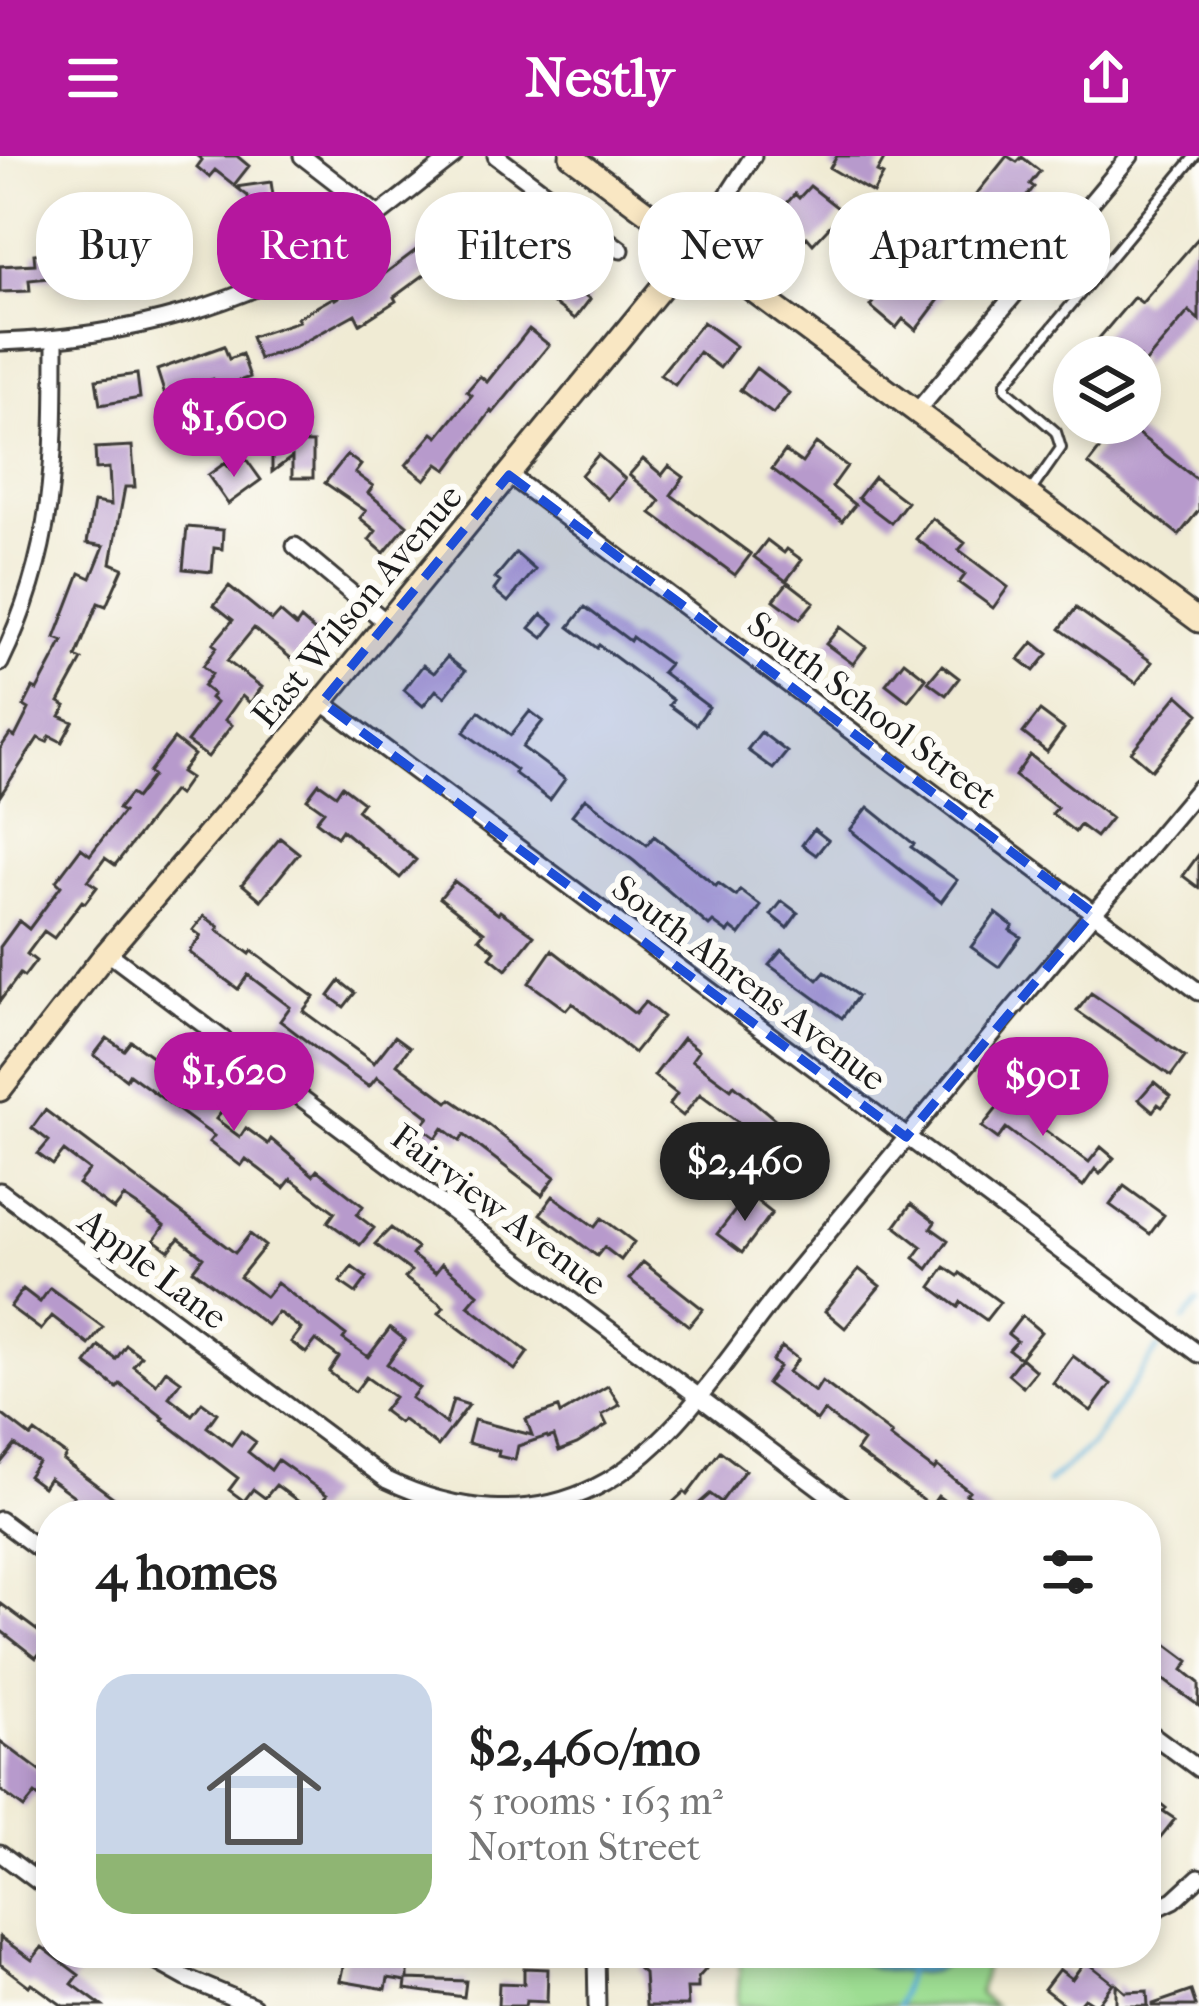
<!DOCTYPE html>
<meta charset="utf-8">
<style>
body{margin:0;font-family:"IM FELL French Canon",serif;background:#f2f2f2;color:#222;height:100vh;display:flex;flex-direction:column;font-size:45px;white-space:nowrap}
*{box-sizing:border-box;margin:0}
p{font-size:39px;color:#767676}
.icon{flex:none;width:66px;height:66px;fill:none;stroke:currentColor;stroke-width:2;stroke-linecap:round;stroke-linejoin:round}
.map{position:relative;flex:1;overflow:hidden}
.drawer{position:absolute;left:36px;top:1344px;width:1125px;height:468px;display:flex;flex-direction:column;background:#fff;border-radius:48px;box-shadow:0 6px 18px #0003}
.drawer>*{flex:none}
.guide{position:absolute;left:36px;top:36px;width:1128px;height:108px;display:flex;gap:24px}
.controls{position:absolute;left:1053px;top:180px;display:grid;gap:24px}
.controls a{display:grid;place-items:center;width:108px;height:108px;border-radius:50%;background:#fff;box-shadow:0 6px 18px #0003;font-size:60px}
.price{position:absolute;translate:-50% -102px;padding:0 27px;border-radius:42px;background:#b5179e;color:#fff;font-size:39px;line-height:78px;filter:drop-shadow(0 3px 6px #0008)}
.price::after{content:'';position:absolute;left:50%;top:72px;width:36px;height:27px;margin-left:-18px;background:inherit;clip-path:polygon(0 0,100% 0,50% 100%)}
.price.on{background:#222;color:#fff}
ul{padding:0;list-style:none}
li{display:flex;align-items:center;gap:36px;height:300px;padding:0 60px}
li span{display:grid;place-items:center;flex:none;width:336px;height:240px;border-radius:36px;color:#555}
li>.icon{margin-inline-start:auto}
span .icon{width:144px;height:144px;fill:#fffc;stroke-width:1}
li b{font-size:51px}
h2{display:flex;justify-content:space-between;align-items:center;height:144px;padding:0 60px;font-size:51px}
.tag{padding:0 42px;border-radius:48px;background:#fff;box-shadow:0 6px 18px #0003;font-size:42px;line-height:108px}
.tag.on{background:#b5179e;color:#fff}
header{display:flex;justify-content:space-between;align-items:center;height:156px;padding:0 60px;background:#b5179e;color:#fff;font-size:54px;font-weight:700}
.map>svg:first-child{display:block}
.green{fill:#9ddd92;stroke:#5c7c57;stroke-width:3}
.water{fill:#5fb1da;stroke:#3e667b;stroke-width:3}
.lines{fill:none;stroke-linecap:round;stroke-linejoin:round}
.stream{stroke:#5fb1da;stroke-width:4.5}
.building{fill:#b79acc}
.lane-casing{stroke:#3c3b38;stroke-width:14}
.street-casing{stroke:#3c3b38;stroke-width:21}
.secondary-casing{stroke:#3c3b38;stroke-width:27}
.lane{stroke:#fff;stroke-width:8}
.street{stroke:#fff;stroke-width:15}
.secondary{stroke:#f9e7c3;stroke-width:21}
.marked{fill:#1d4ed8;fill-opacity:0.2;stroke:#1d4ed8;stroke-width:9;stroke-dasharray:24 15;stroke-linejoin:round}
.labels{text-anchor:middle;dominant-baseline:central;stroke-width:12;stroke-linejoin:round;paint-order:stroke}
.street-label{font-size:36px;fill:#1c1c1c;stroke:#fdfcf7}
</style>
<header><svg class="icon" aria-label="menu" viewBox="0 0 24 24"><path d="M4 6h16M4 12h16M4 18h16"/></svg>Nestly<svg class="icon" aria-label="share" viewBox="0 0 24 24"><path d="M12 15V3M7 8l5-5 5 5M5 13v7h14v-7"/></svg></header>
<div class="map">
<svg width="1199" height="1850" viewBox="0 0 1199 1850">
<rect width="100%" height="100%" fill="#fdfcf7"/>
<filter id="ink" filterUnits="userSpaceOnUse"><feTurbulence type="fractalNoise" baseFrequency=".00833" numOctaves="2"/><feDisplacementMap in="SourceGraphic" scale="24" xChannelSelector="R" yChannelSelector="G"/><feConvolveMatrix kernelMatrix="1 2 1 2 8 2 1 2 1" color-interpolation-filters="sRGB"/></filter>
<filter id="wash" filterUnits="userSpaceOnUse"><feTurbulence type="fractalNoise" baseFrequency=".004" numOctaves="4" result="noise"/><feDisplacementMap in="SourceGraphic" scale="48" xChannelSelector="R" yChannelSelector="G"/><feGaussianBlur stdDeviation="2.7" result="paint"/><feColorMatrix in="noise" values="0 0 0 0 0 0 0 0 0 0 0 0 0 0 0 0 0 1.4 0 .05"/><feComposite in="paint" operator="in"/></filter>
<g filter="url(#wash)">
<rect width="100%" height="100%" fill="#f0ebd4"/>
<!-- green -->
<path class="green" d="M741,1797h247l-9,41 15,12h-257z"/>
<!-- water -->
<path class="water" d="M842,1797h113c-4,5 -10,12 -15,15 -21,12 -81,0 -98,-15z"/>
<g class="lines">
<!-- stream -->
<path class="stream" d="M1184,1164l15,-16
M1048,1327l43,-38 68,-98
M897,1850l11,-34"/>
</g>
<g id="blocks">
<!-- building -->
<path class="building" d="M197,0h40l12,10 -15,19 -19,-15 -6,7 -12,-10 5,-7z
M837,0h49l-9,16 6,3 -10,18 -43,-25z
M1007,0l10,6 5,-5 18,14 -10,13 4,3 -18,23 -3,-3 -33,44 -3,-2 -61,81 -13,-11 -7,9 -26,-22 20,-25 14,12 19,-26 -12,-10 17,-23 10,8z
M271,26l6,40 -25,3 -4,-29 -12,-9z
M810,30l33,26 -30,32 -6,-7 -15,15 -31,-29 13,-14 4,4 17,-19 4,4z
M477,45l23,32 -21,16 -24,-33z
M169,68l11,35 -20,5 -3,-9 -30,9 2,11 -69,12 -2,-10 -29,3 1,11 -30,1v-26l35,-2 -1,-10 41,-5 1,10 57,-12 -3,-10z
M523,79l17,13 -7,8 24,18 7,-9 16,12 -7,10 17,12 -15,20 -74,-55z
M1199,81v83l-10,-9 -49,58v-12h-57l51,-60 8,6z
M424,88l15,20 -45,33 2,4 -36,23 -5,-10 -62,34 -34,11 -8,-22 48,-16 -2,-3 37,-21 1,2 33,-20 3,5z
M703,166l33,24 -16,22 -21,-16 -24,33 -15,-10z
M529,173l20,16 -56,68 -2,-2 -44,59 -9,-6 -13,16 -19,-15 27,-32 5,4 34,-42 -5,-4 13,-15 7,6z
M224,190l5,13 13,-5 8,23 -33,12 -4,-10 -48,16 -8,-25z
M756,212l33,25 -16,21 -33,-24z
M137,218l3,24 -40,7 -4,-25z
M1120,267h4l75,58v29l-20,25 -91,-71z
M272,286l41,1v35h-21v-21l-20,15z
M816,287l31,23 -15,21 23,18 -13,16 -70,-52 13,-18 17,12z
M132,290l3,41h-10l-14,76 12,5 -17,38 -8,-3 -22,54 6,3 -23,42 7,4 -6,10 13,6 -11,20 -12,-6 -3,6 -9,-4 -38,58v-47l10,-15 5,3 14,-28 -5,-3 9,-18 4,2 26,-49 -8,-3 25,-65 11,5 13,-32 -17,-3 7,-41 17,3 -2,-37 -13,1 -1,-21z
M347,299l14,10 -6,8 18,13 -5,7 39,32 -23,28 -15,-13 7,-9 -16,-13 6,-7 -41,-28z
M598,299l27,24 -17,20 -27,-24z
M246,303l15,21 -33,24 -20,-29 17,-12 6,7z
M643,303l19,16 7,-9 15,11 -13,18 80,59 -16,21 -84,-62 9,-12 -31,-26z
M874,321l33,25 -16,21 -33,-25z
M932,362l33,25 -6,7 49,37 -15,21 -34,-25 6,-8 -49,-36z
M187,371l36,3 -1,19 -8,-1 -2,24 -29,-3z
M767,384l17,13 3,-4 15,11 -16,21 -32,-24z
M516,397l19,17 -27,32 -14,-12 6,-8 -5,-4z
M788,426l26,20 -14,17 -26,-19z
M229,430l43,35 8,-9 16,14 5,-7 16,14 -24,27 -39,-32 -27,33 35,26 -12,16 -8,-7 -17,24 7,5 -24,32 -21,-15 29,-39 -6,-5 3,-4 -10,-8 9,-12 -9,-8 14,-19 -4,-3 20,-24 -19,-15z
M585,451l45,34 2,-4 37,27 -7,8 47,35 -13,18 -27,-20 4,-5 -74,-55 -2,3 -28,-21z
M1076,452l76,54 -16,21 -76,-54z
M542,458l12,10 -11,14 -13,-10z
M840,471l26,20 -13,17 -27,-20z
M1033,486l15,12 -14,17 -15,-12z
M447,501l18,14 -20,26 -9,-7 -13,16 -19,-16 19,-25 11,8z
M904,505l22,17 -18,23 -22,-17z
M942,509l17,13 -13,17 -18,-13z
M1178,539l21,19 -47,56 -21,-18z
M479,555l32,24 19,-24 13,10 -21,26 43,32 -15,21 -36,-27 2,-3 -52,-38z
M1040,555l24,18 -17,23 -24,-19z
M761,576l26,20 -14,17 -26,-19z
M174,583l20,16 -13,17 9,6 -12,17 -5,-4 -58,74 -10,-7 -17,23 9,6 -12,16 -3,-2 -28,37 -10,-7 -17,23 9,7 -12,16 -4,-3 -20,27v-54l19,-26 10,8 32,-43 -5,-5 25,-33 9,7 33,-43 -5,-3 12,-15 6,4 17,-22 -4,-4z
M1030,599l81,63 -15,19 -16,-12 -5,7 -23,-18 5,-6 -42,-32z
M319,627l17,12 6,-9 21,16 -6,8 59,50 -16,18 -58,-48 -5,7 -21,-16 8,-10 -17,-12z
M585,642l62,47 7,-9 62,50 2,-3 18,13 4,-6 21,16 -21,29 -9,-7 -3,5 -15,-11 -4,4 -75,-65 -62,-46z
M868,651l46,37 -3,3 46,33 -16,22 -91,-72z
M814,673l14,11 -12,15 -14,-10z
M280,682l19,15 -38,47 -19,-16z
M1199,698v34l-16,-12z
M454,725l44,33 2,-3 34,24 -28,35 -16,-13 5,-6 -16,-13 5,-6 -44,-34z
M782,745l16,12 -11,15 -16,-13z
M996,757l17,13 -3,4 11,7 -22,30 -28,-20z
M204,760l15,11 -2,3 33,24 2,-3 62,46 -11,14 71,52 21,-27 15,11 -13,17 51,38 3,-3 35,24 69,54 -13,18 -78,-60 -4,6 -17,-13 -7,10 -15,-11 8,-10 -52,-40 -8,10 -35,-25 -54,-41 10,-14 -42,-32 -10,14 -49,-37 12,-16 -8,-6z
M552,794l83,64 10,-12 18,15 -29,36 -62,-50 -6,7 -37,-27z
M782,794l36,30 7,-8 33,24 -16,22 -73,-53z
M340,825l15,12 -11,14 -15,-11z
M1091,837l94,64 -14,19 -94,-65z
M107,882l17,12 7,-9 22,16 4,-4 30,23 -6,7 25,18 7,-8 15,11 -12,15 24,18 6,-9 22,16 3,-5 42,36 4,-5 46,36 -6,9 17,13 -14,17 -32,-23 7,-10 -44,-33 -7,9 -38,-29 -5,7 -32,-24 5,-6 -85,-62 -3,5 -32,-24z
M683,882l16,12 -7,10 39,29 3,-4 42,35 -15,19 -61,-45 -17,22 -14,-11 8,-11 -23,-18z
M1154,926l17,14 -9,11 -4,-3 -5,7 -14,-12z
M1010,936l38,31 -5,6 46,33 12,-15 13,11 -14,16 -5,-5 -12,17 -77,-58 -8,11 -16,-12z
M45,954l190,143 15,-19 15,12 -25,31 26,20 11,-14 69,52 -3,4 25,18 22,-29 15,12 -18,24 32,24 -8,10 35,26 7,-24 16,5 -31,41 -36,-27 -3,4 -16,-12 11,-14 -28,-20 -11,15 -26,-20 10,-15 -23,-17 -10,13 -15,-11 10,-13 -23,-17 -11,13 -74,-55 10,-13 -24,-19 -10,13 -15,-11 10,-14 -22,-17 -18,-12 -10,13 -36,-26 11,-14 -25,-19 -11,14 -15,-11 11,-13 -17,-13z
M1124,1030l40,29 -14,19 -40,-29z
M748,1038l24,19 -30,40 -25,-19z
M553,1040l42,31 7,-9 32,24 -13,18 -17,-13 -7,9 -57,-42z
M911,1048l24,18 -4,6 17,12 -20,29 -14,-11 8,-11 -27,-21z
M391,1072l26,20 -5,7 23,18 7,-9 36,30 -10,12 60,46 -13,18 -76,-57 5,-6 -39,-29 6,-7 -36,-27z
M643,1106l60,47 -14,17 -60,-47z
M352,1111l15,11 -11,15 -16,-11z
M945,1111l13,9 2,-3 40,29 -14,18 -25,-18 -3,5 -27,-20z
M859,1113l21,17 -35,42 -20,-17z
M50,1132l53,39 -14,18 -37,-29 -11,14 -31,-23 13,-18 17,13z
M1022,1160l19,16 -21,26 -11,-8 8,-9 -9,-7z
M126,1189l15,11 -8,10 23,18 10,-14 15,11 -12,16 23,18 10,-13 15,11 -10,14 24,18 10,-14 15,11 -8,10 23,18 7,-10 49,35 -13,18 -38,-28 -11,13 -12,-9 -9,12 -15,-11 9,-12 -76,-58 2,-2 -44,-34 -3,4 -31,-24 13,-18 17,13z
M782,1191l16,12 -10,13 27,20 7,-11 70,53 -2,3 44,33 3,-4 32,25 -3,3 28,21h-30l-26,-19 -7,10 -75,-55 7,-10 -39,-30 -7,10 -50,-37 12,-17 -7,-6z
M1073,1200l38,28 -20,27 -38,-28z
M1021,1202l15,13 -13,16 -15,-13z
M608,1230l12,19 -18,10 5,10 -30,19 -18,7 -5,-15 -6,2 -1,-2 -29,10 -3,14 -17,-4 1,-5 -31,-8 6,-23 58,15 -6,-16 32,-11 2,6z
M0,1257l31,24 4,-5 31,23 -3,5 74,55h-37l-11,-9 -7,9h-12l-7,-5 11,-14 -25,-18 -6,9 -15,-11 10,-14 -23,-17 -15,19z
M720,1295l25,19 -24,32 -11,-8 -24,21h-14l3,-5 -5,-5 14,-13 3,3z
M0,1447l50,37 -14,18 -36,-28z
M1146,1473l43,32 -6,9 16,13v23l-53,-39z
M0,1585l51,38v27l-16,-12 -11,14 -24,-18z
M1146,1636l20,16 -3,3 12,8 -16,20 -13,-10z
M0,1781l32,23 10,-13 37,28 -7,9 30,22h-39l-32,-23 -2,3 -29,-22z
M346,1797h45v2l17,4v20l58,2 -2,16 -59,-8 1,-8 -18,-3 -2,11 -46,-8z
M661,1797h35l10,8v8l-8,9v10h-11l1,18h-42l-2,-33 -5,-4 9,-9h13z
M1085,1805l28,22 -17,23 -12,-8 -7,8h-11l-22,-17 15,-20 13,10z
M524,1812l24,1 -1,33 -21,-1 -1,5h-27l1,-23 25,1z
M1116,1828l9,8 22,-1 1,15h-32z
M1191,1835l5,15h-43v-2z"/>
</g>
</g>
<g filter="url(#ink)">
<use href="#blocks" fill-opacity="0" stroke="#3c3b38" stroke-width="3"/>
<g class="lines">
<!-- lane casing -->
<g class="lane-casing">
<path id="lane" d="M1030,336l31,-44 -5,-16 -50,-43v-6l189,-227"/>
</g>
<!-- street casing -->
<g class="street-casing">
<path id="street" d="M302,0l75,58
M496,0l125,94
M693,93l60,-93
M0,186c121,-4 251,-36 351,-107 35,-24 69,-53 103,-79
M918,254l212,-254
M509,319l690,517
M295,390l92,77
M0,507c55,-113 55,-201 55,-323
M322,546l877,652
M107,796l749,563
M0,1035l387,289c67,32 141,41 209,7 82,-41 138,-142 196,-211 135,-164 270,-326 407,-488
M0,1364l51,38
M1146,1574l53,39
M0,1697l51,38
M1147,1757l27,-13 25,-23
M141,1797l45,25 67,28
M596,1797l1,53"/>
</g>
<!-- secondary casing -->
<g class="secondary-casing">
<path id="secondary" d="M571,0l628,465
M0,934l107,-138 215,-250 371,-453"/>
</g>
<!-- lane -->
<use href="#lane" class="lane"/>
<!-- street -->
<use href="#street" class="street"/>
<!-- secondary -->
<use href="#secondary" class="secondary"/>
</g>
</g>
<!-- marked area -->
<path class="marked" d="M509,319l584,438 -187,224 -584,-435z"/>
<g class="labels">
<!-- street labels -->
<g class="street-label">
<text transform="translate(357 450) rotate(-50)">East Wilson Avenue</text>
<text transform="translate(872 554) rotate(37)">South School Street</text>
<text transform="translate(749 827) rotate(37)">South Ahrens Avenue</text>
<text transform="translate(499 1054) rotate(37)">Fairview Avenue</text>
<text transform="translate(153 1113) rotate(37)">Apple Lane</text>
</g>
</g>
</svg>
<div class="controls">
<a><svg class="icon" aria-label="layers" viewBox="0 0 24 24"><path d="M12 4l9 5-9 5-9-5zM3 14l9 5 9-5"/></svg></a>
</div>
<b class="price" style="left:234px;top:324px">$1,600</b>
<b class="price" style="left:234px;top:978px">$1,620</b>
<b class="price" style="left:1043px;top:983px">$901</b>
<b class="price on" style="left:745px;top:1068px">$2,460</b>
<div class="guide">
<a class="tag">Buy</a>
<a class="tag on">Rent</a>
<a class="tag">Filters</a>
<a class="tag">New</a>
<a class="tag">Apartment</a>
</div>
<section class="drawer">
<h2>4 homes<svg class="icon" aria-label="filters" viewBox="0 0 24 24"><path d="M4 7h16M4 17h16"/><circle cx="9" cy="7" r="2"/><circle cx="15" cy="17" r="2"/></svg></h2>
<ul>
<li><span style="background:linear-gradient(#c9d6e8 75%,#8fb573 0)"><svg class="icon" aria-label="home" viewBox="0 0 24 24"><path d="M3 11l9-7 9 7M6 9v11h12V9"/></svg></span><div><b>$2,460/mo</b><p>5 rooms · 163 m²</p><p>Norton Street</p></div></li>
</ul>
</section>
</div>
